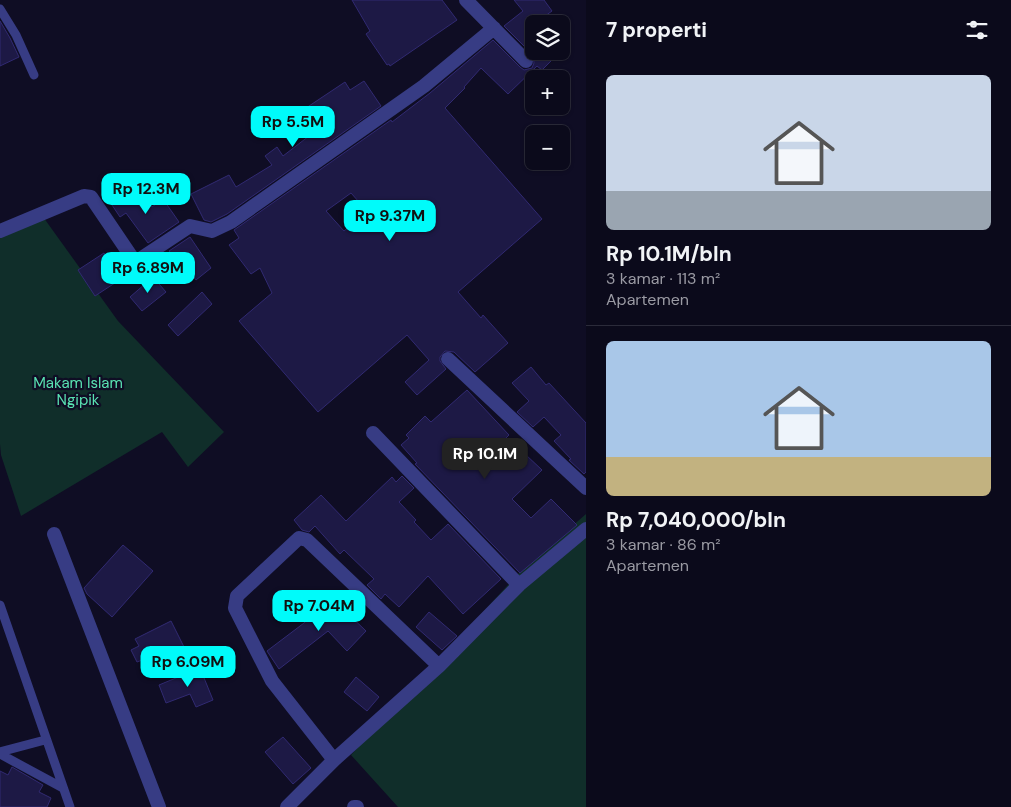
<!DOCTYPE html>
<html lang="id">
<meta charset="utf-8">
<style>
body{margin:0;font-family:"DM Sans",sans-serif;background:#141324;color:#f1f3f6;height:100vh;display:flex;flex-direction:column;font-size:19px;white-space:nowrap}
*{box-sizing:border-box;margin:0}
p{font-size:16px;color:#9a9aa3}
.icon{flex:none;width:28px;height:28px;fill:none;stroke:currentColor;stroke-width:2;stroke-linecap:round;stroke-linejoin:round}
.map{position:relative;flex:1;overflow:hidden}
.drawer{display:flex;flex-direction:column;background:#0b0a1b;width:425px}
.drawer>*{flex:none}
.controls{position:absolute;left:525px;top:15px;display:grid;gap:10px}
.controls a{display:grid;place-items:center;width:45px;height:45px;border-radius:8px;background:#0b0a1b;box-shadow:0 1px 4px #0004,0 0 0 1px #2b2b3a;font-size:25px}
.price{position:absolute;translate:-50% -42px;padding:0 11px;border-radius:10px;background:#00fbfa;color:#111;font-size:16px;line-height:32px;filter:drop-shadow(0 1px 2px #0008)}
.price::after{content:'';position:absolute;left:50%;top:30px;width:15px;height:11px;margin-left:-8px;background:inherit;clip-path:polygon(0 0,100% 0,50% 100%)}
.price.on{background:#222;color:#fff}
ul{padding:0;list-style:none}
li{display:grid;align-content:center;gap:10px;height:265px;padding:0 20px}
li+li{border-top:1px solid #2b2b3a}
li span{display:grid;place-items:center;height:155px;border-radius:8px;color:#555}
li>.icon{margin-inline-start:auto}
span .icon{width:90px;height:90px;fill:#fffc;stroke-width:1}
li b{font-size:21px}
h2{display:flex;justify-content:space-between;align-items:center;height:60px;padding:0 20px;font-size:21px}
main{display:flex;flex:1;min-height:0}
.map>svg:first-child{display:block}
.green{fill:#102e2a}
.building{fill:#1d1945;stroke:#312a72;fill-rule:evenodd}
.lines{fill:none;stroke-linecap:round;stroke-linejoin:round}
.service{stroke:#373c84;stroke-width:9}
.minor{stroke:#373c84;stroke-width:14}
.labels{text-anchor:middle;dominant-baseline:central;stroke-width:4.5;stroke-linejoin:round;paint-order:stroke}
.park-label{font-size:15px;fill:#59e2b2;stroke:#0f0d24}
</style>
<main>
<div class="map">
<svg width="586" height="807" viewBox="0 0 586 807">
<rect width="100%" height="100%" fill="#0f0d24"/>
<!-- green -->
<path class="green" d="M41,214l77,107 106,111 -36,35 -26,-35 -141,84 -20,-61 -1,-11v-209z
M586,514v293h-188l-47,-52 169,-183z"/>
<!-- building -->
<path class="building" d="M352,0h90l15,20 -67,46 -1,-2 -2,1 -21,-31 4,-3z
M514,0h30l8,11 -18,13v27h27l-19,19 -5,-4 -29,28 -27,-26 -17,19 1,1 -20,20 97,111 -84,73 23,26 2,-3 25,28 -33,29 -21,-20 -9,-1 -5,6v4l6,8 -29,26 -12,-13 24,-22 -22,-25 -89,77 -79,-91 33,-28 -12,-25 -9,6 -22,-29 10,-7 -5,-8 157,-110 1,2 38,-29 63,-53 27,27 4,3 8,-2 2,-5 -1,-8 -29,-29 19,-15zM351,193l16,18 -23,20 -18,-20z
M0,21l10,17 9,19 -19,9z
M364,81l17,25 -154,108 -16,8 -7,-2 -13,-26 38,-19 7,12 36,-22 -7,-9 12,-9 6,9 26,-20 -15,-20 51,-34 5,8z
M138,187l14,20 11,-8 16,23 -31,21 -22,-30 -6,4 -8,-12z
M190,237l21,31 -15,12 -18,-23 -2,2 -7,-8z
M104,253l17,26 -26,17 -17,-26z
M153,277l13,15 -24,19 -12,-14z
M202,292l10,12 -34,32 -10,-11z
M531,367l15,18 3,-2 37,40v49l-2,2 -15,-14 2,-1 -17,-18 7,-6 -17,-18 -11,10 -16,-15 12,-11 -17,-18z
M467,390l42,45 -15,15 17,17 14,-13 17,16 -30,29 19,19 20,-19 26,26 -57,48 -105,-109 2,-1 -16,-18 8,-7 -3,-3 19,-19 6,6z
M402,476l12,12 -15,14 17,18 -2,2 17,18 17,-16 53,55 -38,35 -35,-38 -29,31 -14,-13 -4,5 -14,-14 7,-6 -30,-29 -4,4 -25,-28 -6,6 -7,-2 -8,-10 27,-25 25,26 46,-44 4,5z
M123,545l30,26 -41,46 -25,-23 -3,-6z
M334,595l11,12 -2,2 23,22 -19,20 -19,-20 -49,38 -12,-18 37,-28z
M429,612l28,24 -15,14 -26,-23z
M171,621l13,26 -36,18 -3,-6 -8,3 -6,-12 8,-4 -4,-7z
M200,668l13,32 -17,7 -6,-13 -24,9 -7,-18z
M356,677l23,20 -12,14 -23,-19z
M283,737l28,31 -18,16 -28,-32z
M12,767l31,18 -4,7 12,6 -4,9h-47v-36l8,4z"/>
<g class="lines">
<!-- service -->
<path class="service" d="M0,9l16,26 18,40
M0,605l70,202
M0,752l45,-12
M0,754l63,34"/>
<!-- minor -->
<path class="minor" d="M466,0l60,61
M0,231l84,-35 7,1 42,62h7l50,-33 22,5 19,-9 193,-136 70,-58
M448,359l138,129
M373,433l146,152
M54,534l105,273
M334,760l-62,-79 -37,-73 2,-12 62,-58 8,2 132,126
M287,807l47,-47 105,-94 80,-81 67,-56
M354,807h3"/>
</g>
<g class="labels">
<!-- park labels -->
<g class="park-label">
<text x="78" y="383">Makam Islam<tspan x="78" dy="17">Ngipik</tspan></text>
</g>
</g>
</svg>
<div class="controls">
<a><svg class="icon" aria-label="layers" viewBox="0 0 24 24"><path d="M12 4l9 5-9 5-9-5zM3 14l9 5 9-5"/></svg></a>
<a>+</a>
<a>−</a>
</div>
<b class="price" style="left:293px;top:148px">Rp 5.5M</b>
<b class="price" style="left:146px;top:215px">Rp 12.3M</b>
<b class="price" style="left:390px;top:242px">Rp 9.37M</b>
<b class="price" style="left:148px;top:294px">Rp 6.89M</b>
<b class="price on" style="left:485px;top:480px">Rp 10.1M</b>
<b class="price" style="left:319px;top:632px">Rp 7.04M</b>
<b class="price" style="left:188px;top:688px">Rp 6.09M</b>
</div>
<section class="drawer">
<h2>7 properti<svg class="icon" aria-label="filters" viewBox="0 0 24 24"><path d="M4 7h16M4 17h16"/><circle cx="9" cy="7" r="2"/><circle cx="15" cy="17" r="2"/></svg></h2>
<ul>
<li><span style="background:linear-gradient(#c9d6e8 75%,#9aa5b1 0)"><svg class="icon" aria-label="home" viewBox="0 0 24 24"><path d="M3 11l9-7 9 7M6 9v11h12V9"/></svg></span><div><b>Rp 10.1M/bln</b><p>3 kamar · 113 m²</p><p>Apartemen</p></div></li>
<li><span style="background:linear-gradient(#a9c7e8 75%,#c2b280 0)"><svg class="icon" aria-label="home" viewBox="0 0 24 24"><path d="M3 11l9-7 9 7M6 9v11h12V9"/></svg></span><div><b>Rp 7,040,000/bln</b><p>3 kamar · 86 m²</p><p>Apartemen</p></div></li>
</ul>
</section>
</main>
